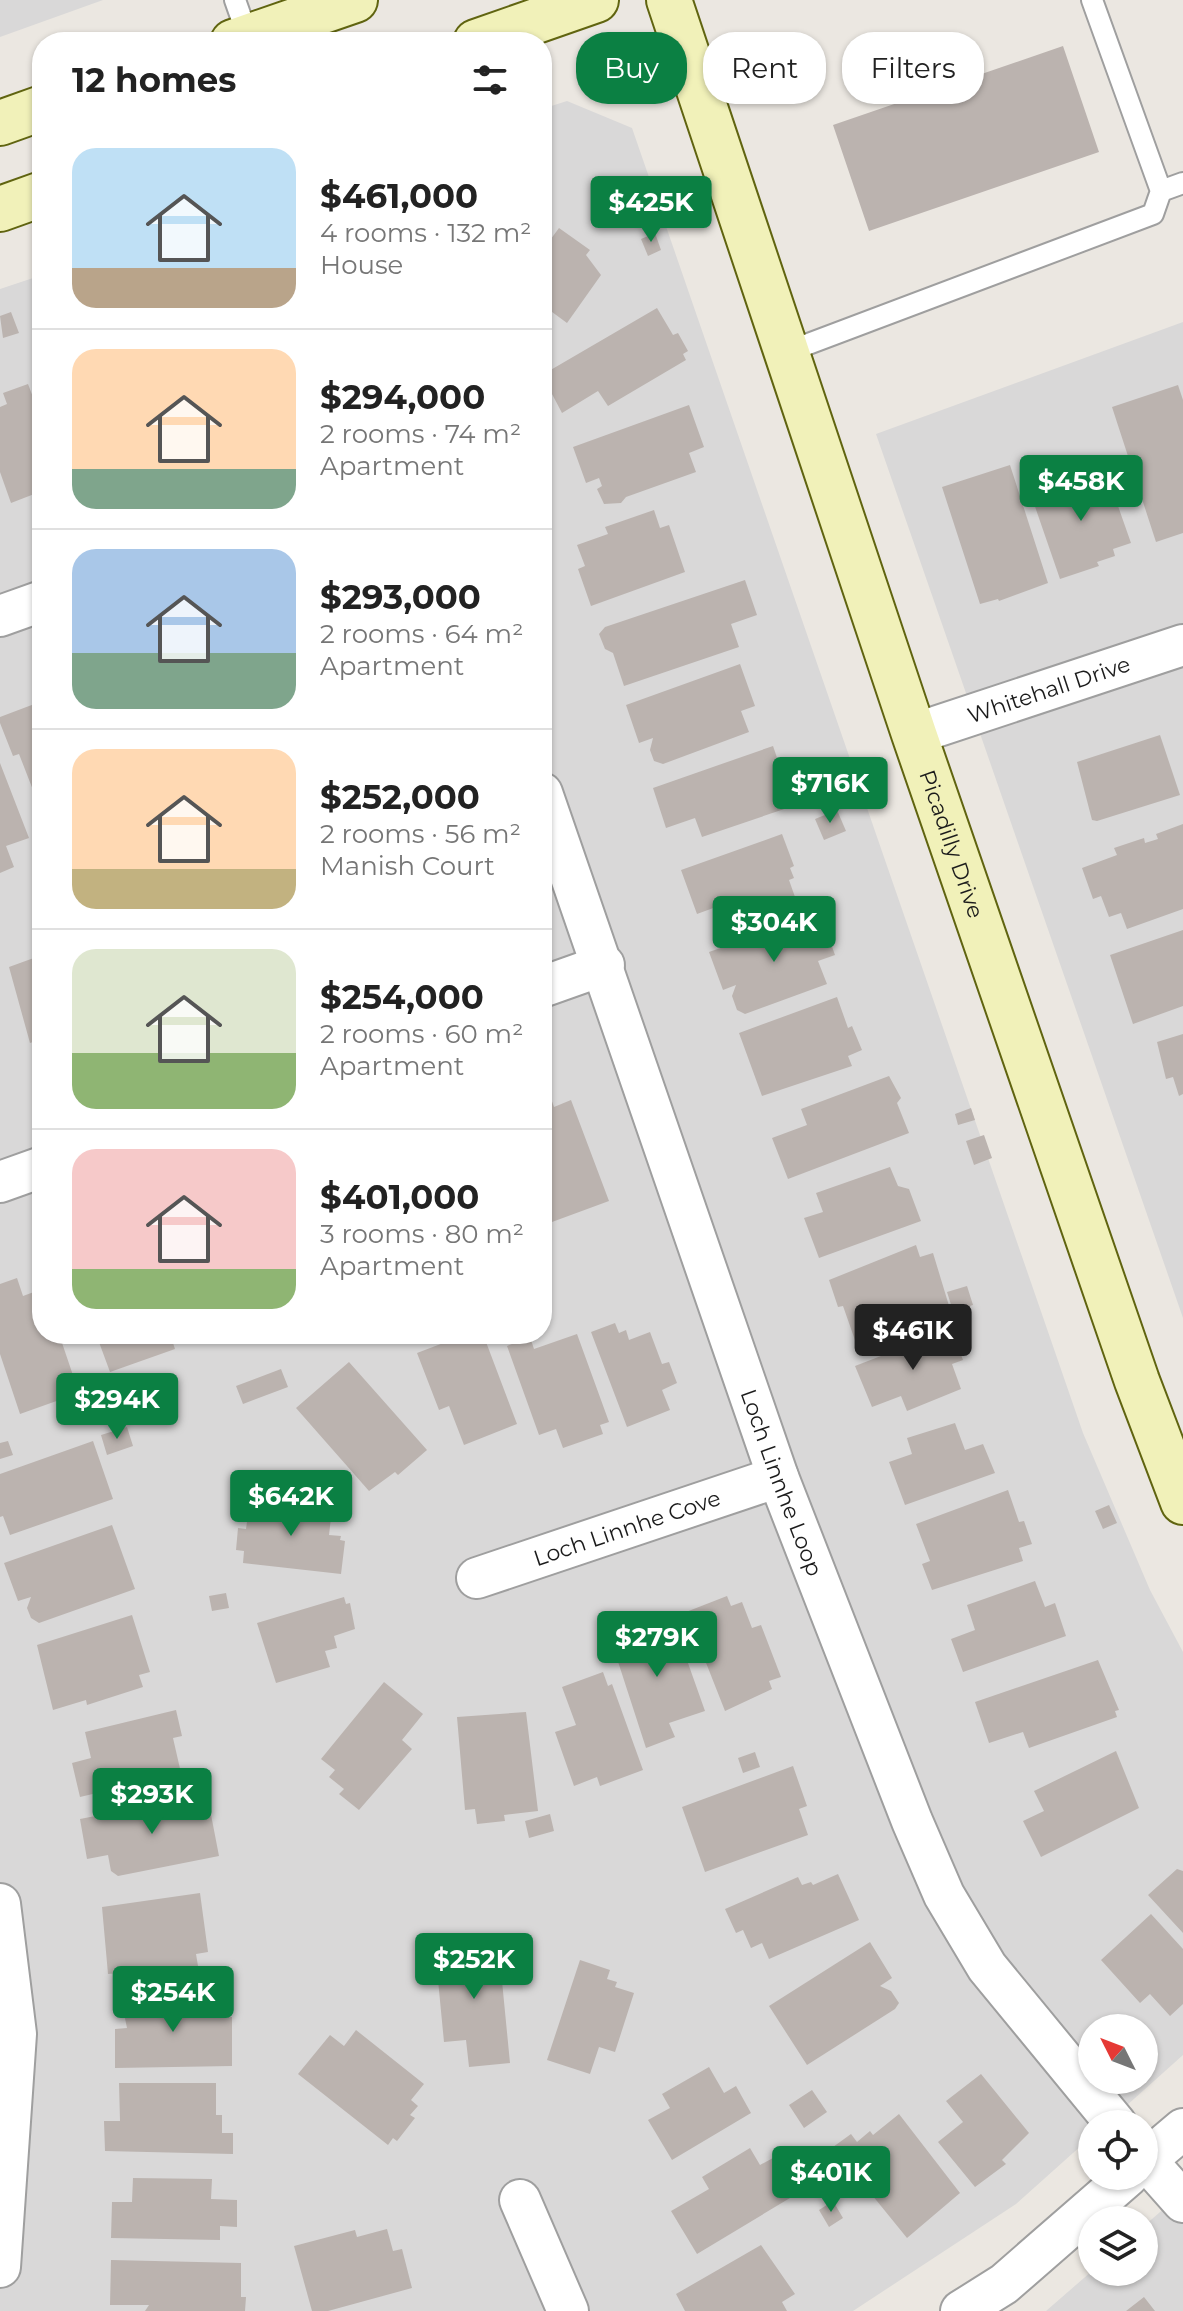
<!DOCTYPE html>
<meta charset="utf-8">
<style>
body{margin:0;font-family:Montserrat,sans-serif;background:#f6f6f6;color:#222;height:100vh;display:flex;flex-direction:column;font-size:30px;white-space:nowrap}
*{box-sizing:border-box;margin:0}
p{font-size:26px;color:#767676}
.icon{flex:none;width:44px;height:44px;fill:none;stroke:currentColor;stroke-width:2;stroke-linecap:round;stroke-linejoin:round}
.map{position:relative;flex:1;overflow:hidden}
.drawer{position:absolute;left:32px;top:32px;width:520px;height:1312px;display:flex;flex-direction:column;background:#fff;border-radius:32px;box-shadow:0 2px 6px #0004}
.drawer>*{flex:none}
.guide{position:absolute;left:576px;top:32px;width:486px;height:72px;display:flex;gap:16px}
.needle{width:52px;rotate:312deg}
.buttons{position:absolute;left:1078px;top:2014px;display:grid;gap:16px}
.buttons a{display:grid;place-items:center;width:80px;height:80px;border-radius:50%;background:#fff;box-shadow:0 2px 6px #0004;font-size:40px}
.price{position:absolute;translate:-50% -68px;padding:0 18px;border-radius:8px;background:#0b8043;color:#fff;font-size:26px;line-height:52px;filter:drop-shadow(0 2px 4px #0008)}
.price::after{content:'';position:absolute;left:50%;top:48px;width:24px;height:18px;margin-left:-12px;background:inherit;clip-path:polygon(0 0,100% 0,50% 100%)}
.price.selected{background:#222;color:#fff}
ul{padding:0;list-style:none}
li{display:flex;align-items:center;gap:24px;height:200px;padding:0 40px}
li+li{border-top:2px solid #e0e0e0}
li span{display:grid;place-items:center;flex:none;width:224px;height:160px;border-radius:24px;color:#555}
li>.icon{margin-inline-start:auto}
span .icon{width:96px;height:96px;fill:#fffc;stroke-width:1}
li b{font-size:34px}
h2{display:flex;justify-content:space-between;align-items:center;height:96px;padding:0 40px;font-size:34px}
.tag{padding:0 28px;border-radius:32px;background:#fff;box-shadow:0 2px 6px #0004;font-size:28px;line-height:72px}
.tag.selected{background:#0b8043;color:#fff}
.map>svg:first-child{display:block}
.residential{fill:#d9d8d8;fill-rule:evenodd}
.building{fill:#bbb3af}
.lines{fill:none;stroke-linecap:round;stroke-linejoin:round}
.lane-casing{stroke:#9f9f9f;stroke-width:24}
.street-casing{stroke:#9f9f9f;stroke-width:44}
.secondary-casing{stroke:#606410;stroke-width:48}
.lane{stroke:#fff;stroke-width:20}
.street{stroke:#fff;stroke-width:40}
.secondary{stroke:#f1f1b9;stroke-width:44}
.labels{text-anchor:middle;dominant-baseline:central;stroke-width:8;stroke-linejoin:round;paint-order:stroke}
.street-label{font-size:22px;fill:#1b1b1b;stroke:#fff}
</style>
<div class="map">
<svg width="1183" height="2311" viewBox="0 0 1183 2311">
<rect width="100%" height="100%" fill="#ebe7e1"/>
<!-- residential -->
<path class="residential" d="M0,0h103l-103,37z
M567,101l65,27 451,1305 67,157 33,62v403l-77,69h-14v12l-76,68 -163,107h-853v-2022l42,-14v1059h500v-1225zM1092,2028h52v52h-52z
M1183,322v996l-307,-884z
M1183,2192v119h-137l46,-40 52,1v-46z"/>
<!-- building -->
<path class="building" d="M1063,46l36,106 -230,79 -36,-106z
M559,228l31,22 -4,5 15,20 -34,48 -19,-14 -6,8v-66z
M655,233l6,17 -13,6 -7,-17z
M657,308l16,27 5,-2 10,18 -5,3 3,6 -78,46 -10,-15 -36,22 -20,-38z
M11,312l8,21 -16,5 -3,-22z
M28,384l14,37v70l-31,12 -11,-31v-65l7,-3 -4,-11z
M1178,385l5,15v133l-27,9 -44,-135z
M689,405l15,42 -15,6 7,19 -70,25 -5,6 -17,1 -7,-15 5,-3 -3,-8 -13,5 -13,-36z
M1010,465l38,118 -49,18 -1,-2 -18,5 -38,-117z
M1105,469l26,74 -18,6 2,7 -18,6 2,4 -39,13 -29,-84z
M654,510l6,18 9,-3 16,47 -94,34 -13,-37 7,-3 -8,-21 31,-11 -3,-7z
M745,580l12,35 -26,9 8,23 -115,39 -11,-33 -8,-4 -6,-15 6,-7z
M740,664l15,42 -14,5 8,21 -86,32 -9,-3 -4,-11 3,-12 -14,5 -13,-38z
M37,703l5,13v111l-7,-18 5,-1 -21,-54 -6,2 -13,-33v-6z
M1160,735l20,60 -83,26 -5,-1 -15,-58z
M773,746l11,32 6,-2 6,29 -94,32 -7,-19 -29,10 -13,-40z
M0,763l29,75 -23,8 8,21 -14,6z
M837,810l9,21 -22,9 -9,-21z
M1183,824v85l-56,20 -6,-16 -12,4 -8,-21 -8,3 -11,-31 35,-13 -3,-7 30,-10 1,5 13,-4 -2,-5z
M782,834l12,32 -4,2 4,10 -5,2 6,17 -73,26 -6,-16 -19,7 -16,-44z
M820,913l15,42 -17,6 9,23 -82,30 -8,-4 -5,-14 4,-11 -13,5 -14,-38z
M1183,930v76l-50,18 -23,-69z
M42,955v84l-12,4 -21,-76z
M837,997l11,31 4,-2 10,24 -14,6 4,10 -90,30 -23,-63z
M1183,1034v60l-4,2 -6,-19 -7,2 -9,-37z
M889,1076l12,22 -4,5 12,30 -121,46 -16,-41 35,-13 -6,-16z
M547,1087l7,20 17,-7 38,101 -57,21 -10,-28v-105z
M971,1108l4,12 -17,5 -3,-11z
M984,1135l8,23 -18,7 -8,-24z
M890,1167l8,19 11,3 12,32 -102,37 -15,-40 19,-6 -7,-19z
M916,1245l4,12 13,-4 17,56 -94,34 -13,-37 -5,1 -9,-27z
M17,1278l6,18 19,-7v45h17l20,59 -59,21 -20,-60v-70z
M967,1286l6,19 -20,6 -6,-19z
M615,1323l4,10 7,-3 3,10 21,-8 12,32 7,-2 8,21 -15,7 8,20 -43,17 -36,-95z
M951,1329l12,31 -11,4 9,25 -54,22 -6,-15 -29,11 -17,-41z
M96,1334h74l5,15 -65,23z
M467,1334h16l34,90 -53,21 -15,-39 -10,4 -22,-57z
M577,1334l32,88 -9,3 3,9 -40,14 -7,-19 -17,6 -32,-89 23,-9 4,12z
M349,1362l78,88 -29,25 -3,-3 -26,19 -73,-83z
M281,1369l7,18 -45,17 -7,-18z
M955,1423l10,27 18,-6 12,29 -90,32 -16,-43 23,-8 -5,-16z
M127,1427l6,19 -26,9 -6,-20z
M8,1441l5,14 -13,4v-16z
M93,1441l20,58 -103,36 -7,-19 -3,1v-43z
M1008,1490l11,32 5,-1 8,23 -13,4 4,13 -91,29 -10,-26 8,-3 -14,-37z
M250,1500l82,9 -3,26 12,1 -1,4 5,1 -4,33 -98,-11 1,-12 -8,-1 2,-22 8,1z
M1109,1505l8,18 -14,6 -8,-18z
M112,1525l23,64 -96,34 -8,-5 -4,-10 4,-11 -13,4 -14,-38z
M1035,1581l10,26 10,-4 11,33 -103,36 -12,-33 24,-9 -8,-25z
M226,1593l3,15 -17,3 -3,-15z
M727,1596l4,10 11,-4 10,26 9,-3 20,52 -12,4 3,8 -47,22 -39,-99z
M344,1597l2,7 4,-1 5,26 -21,7 3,12 -12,3 5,16 -54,16 -19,-60z
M132,1615l18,57 -11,3 4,12 -56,18 -1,-5 -33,10 -16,-65z
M672,1618l33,93 -36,12 6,14 -29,11 -36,-111z
M1098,1660l21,50 -4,1 2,6 -88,31 -6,-16 -34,11 -14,-41z
M603,1672l5,14 4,-2 31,86 -43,16 -3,-9 -23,9 -19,-54 21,-7 -14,-38z
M384,1682l39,32 -21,26 10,9 -53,61 -20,-16 5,-5 -15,-12 6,-7 -14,-11z
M176,1710l6,26 -9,2 8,35 -101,24 -8,-34 19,-5 -6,-26z
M526,1712l12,99 -34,4 1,6 -28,3 -2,-15 -10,1 -8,-93z
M1116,1751l23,57 -98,49 -18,-36 21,-10 -10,-20z
M755,1752l5,15 -17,6 -5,-15z
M793,1766l14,40 -8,3 9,26 -103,37 -23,-65z
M207,1794l12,62 -101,20 -7,-5 -3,-16 -21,4 -7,-40z
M550,1814l4,17 -25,7 -4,-17z
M1177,1869l6,2v62l-35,-38z
M838,1874l21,46 -90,39 -7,-16 -11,5 -8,-18 -7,3 -11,-24 73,-32 4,8 9,-3 2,3z
M200,1893l8,59 -12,2 2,12 -90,8 -6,-67z
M1151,1914l32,35v55l-13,12 -20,-22 -10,9 -39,-43z
M498,1940l12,123 -41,4 -3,-27 -22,2 -9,-93z
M870,1942l22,36 -12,8 11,5 8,12 -4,6 -88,56 -38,-59z
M580,1960l30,10 -3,9 10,3 -2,5 19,6 -19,59 -16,-5 -9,27 -43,-14z
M210,1996l1,22 21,-1v49l-117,2v-39l12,-1 -5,-24 9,-7z
M356,2030l68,54 -13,16 7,6 -8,9 5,3 -18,23 -4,-3 -5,7 -90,-71 32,-39 14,11z
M709,2067l15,26 12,-7 15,27 -79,47 -24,-40 22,-12 -8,-14z
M981,2074l48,59 -27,27 4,4 -31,23 -37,-45 25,-20 -17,-21z
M119,2083h97v32h6v18h11v21l-128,-3 -1,-30h16z
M812,2090l15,22 -23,16 -15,-23z
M899,2114l61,79 -53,45 -74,-91 18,-13 6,8 13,-11 3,4z
M750,2148l10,17 13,-7 22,37 -98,59 -26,-43 38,-22 -7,-12z
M133,2178l79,1 -1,20 26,1v27l-17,-1v14l-109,-2 1,-36h20z
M833,2201l10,17 -14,9 -10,-17z
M387,2229l6,22 9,-2 10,39 -84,23h-16l-18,-65 61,-16 2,7z
M761,2245l34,49 -13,8 5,9h-102l-9,-17z
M111,2260l130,3v34h5l-1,14h-100l4,-6h-39z
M1144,2297l11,14h-29z"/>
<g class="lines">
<!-- lane casing -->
<g class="lane-casing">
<path id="lane" d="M235,0l13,37
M1161,191l22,-8
M787,352l366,-138 8,-23 -69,-191"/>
</g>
<!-- street casing -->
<g class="street-casing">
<g id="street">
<path d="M0,616l42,-15"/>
<path id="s1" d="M914,734l269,-89"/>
<path id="s2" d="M542,793l236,684 134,344 32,74 43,72 129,157"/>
<path d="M542,987l62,-22"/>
<path d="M0,1182l42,-15"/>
<path id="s3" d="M477,1578l301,-101"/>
<path d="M0,1904l16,130 -16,233"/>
<path d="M1144,2158l39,44"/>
<path d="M1144,2162l39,-33"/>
<path d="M520,2200l48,111"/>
<path d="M961,2311l43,-27 124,-108"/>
</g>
</g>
<!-- secondary casing -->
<g class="secondary-casing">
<g id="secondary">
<path id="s4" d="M669,0l245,734 223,647 46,121"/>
<path d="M233,42l122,-42"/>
<path d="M476,42l120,-42"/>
<path d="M0,123l42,-15"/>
<path d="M0,209l42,-15"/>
</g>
</g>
<!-- lane -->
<use href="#lane" class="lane"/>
<!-- street -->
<use href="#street" class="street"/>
<!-- secondary -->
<use href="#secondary" class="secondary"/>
</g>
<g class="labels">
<!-- street labels -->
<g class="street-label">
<text stroke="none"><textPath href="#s1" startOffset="142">Whitehall Drive</textPath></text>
<text stroke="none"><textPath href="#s4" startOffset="890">Picadilly Drive</textPath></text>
<text stroke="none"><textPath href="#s2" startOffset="730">Loch Linnhe Loop</textPath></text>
<text stroke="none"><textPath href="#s3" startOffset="158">Loch Linnhe Cove</textPath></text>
</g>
</g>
</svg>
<div class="buttons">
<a><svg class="needle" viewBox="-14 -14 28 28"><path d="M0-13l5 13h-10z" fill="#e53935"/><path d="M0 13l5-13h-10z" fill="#767676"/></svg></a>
<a><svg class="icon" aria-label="locate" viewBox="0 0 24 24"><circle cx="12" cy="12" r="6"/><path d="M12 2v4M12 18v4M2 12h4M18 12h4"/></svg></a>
<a><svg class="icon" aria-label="layers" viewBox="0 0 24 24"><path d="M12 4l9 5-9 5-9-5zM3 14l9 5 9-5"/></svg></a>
</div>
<b class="price" style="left:651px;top:244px">$425K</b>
<b class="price" style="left:1081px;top:523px">$458K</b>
<b class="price" style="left:830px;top:825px">$716K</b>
<b class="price" style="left:774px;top:964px">$304K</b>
<b class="price selected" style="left:913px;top:1372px">$461K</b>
<b class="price" style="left:117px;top:1441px">$294K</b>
<b class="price" style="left:291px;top:1538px">$642K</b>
<b class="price" style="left:657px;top:1679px">$279K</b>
<b class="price" style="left:152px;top:1836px">$293K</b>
<b class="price" style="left:474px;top:2001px">$252K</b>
<b class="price" style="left:173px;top:2034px">$254K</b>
<b class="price" style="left:831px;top:2214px">$401K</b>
<div class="guide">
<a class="tag selected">Buy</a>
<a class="tag">Rent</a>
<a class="tag">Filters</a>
</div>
<section class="drawer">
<h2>12 homes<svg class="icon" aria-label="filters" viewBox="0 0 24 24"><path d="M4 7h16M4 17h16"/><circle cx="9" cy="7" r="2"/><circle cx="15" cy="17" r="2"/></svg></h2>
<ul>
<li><span style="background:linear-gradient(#bfe0f5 75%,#b9a48a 0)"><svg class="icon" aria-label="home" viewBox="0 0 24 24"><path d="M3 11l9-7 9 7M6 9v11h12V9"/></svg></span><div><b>$461,000</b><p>4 rooms · 132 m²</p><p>House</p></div></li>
<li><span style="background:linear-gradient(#ffd9b3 75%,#7fa58c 0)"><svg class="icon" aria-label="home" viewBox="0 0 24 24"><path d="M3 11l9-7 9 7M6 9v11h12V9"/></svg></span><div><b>$294,000</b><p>2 rooms · 74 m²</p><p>Apartment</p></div></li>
<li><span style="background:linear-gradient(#a9c7e8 65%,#7fa58c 0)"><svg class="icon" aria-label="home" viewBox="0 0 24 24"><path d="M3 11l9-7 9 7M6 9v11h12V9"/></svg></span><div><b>$293,000</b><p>2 rooms · 64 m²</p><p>Apartment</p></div></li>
<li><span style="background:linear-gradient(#ffd9b3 75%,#c2b280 0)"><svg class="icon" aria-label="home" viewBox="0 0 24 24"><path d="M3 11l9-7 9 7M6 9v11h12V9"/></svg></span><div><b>$252,000</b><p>2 rooms · 56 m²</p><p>Manish Court</p></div></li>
<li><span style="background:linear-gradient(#dfe7d0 65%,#8fb573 0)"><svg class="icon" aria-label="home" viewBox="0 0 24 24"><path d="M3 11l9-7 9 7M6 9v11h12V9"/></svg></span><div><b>$254,000</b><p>2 rooms · 60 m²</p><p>Apartment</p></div></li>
<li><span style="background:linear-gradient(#f6c9c9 75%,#8fb573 0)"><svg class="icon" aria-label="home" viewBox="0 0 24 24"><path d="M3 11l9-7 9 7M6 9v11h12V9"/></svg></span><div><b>$401,000</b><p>3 rooms · 80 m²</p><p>Apartment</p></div></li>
</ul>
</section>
</div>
